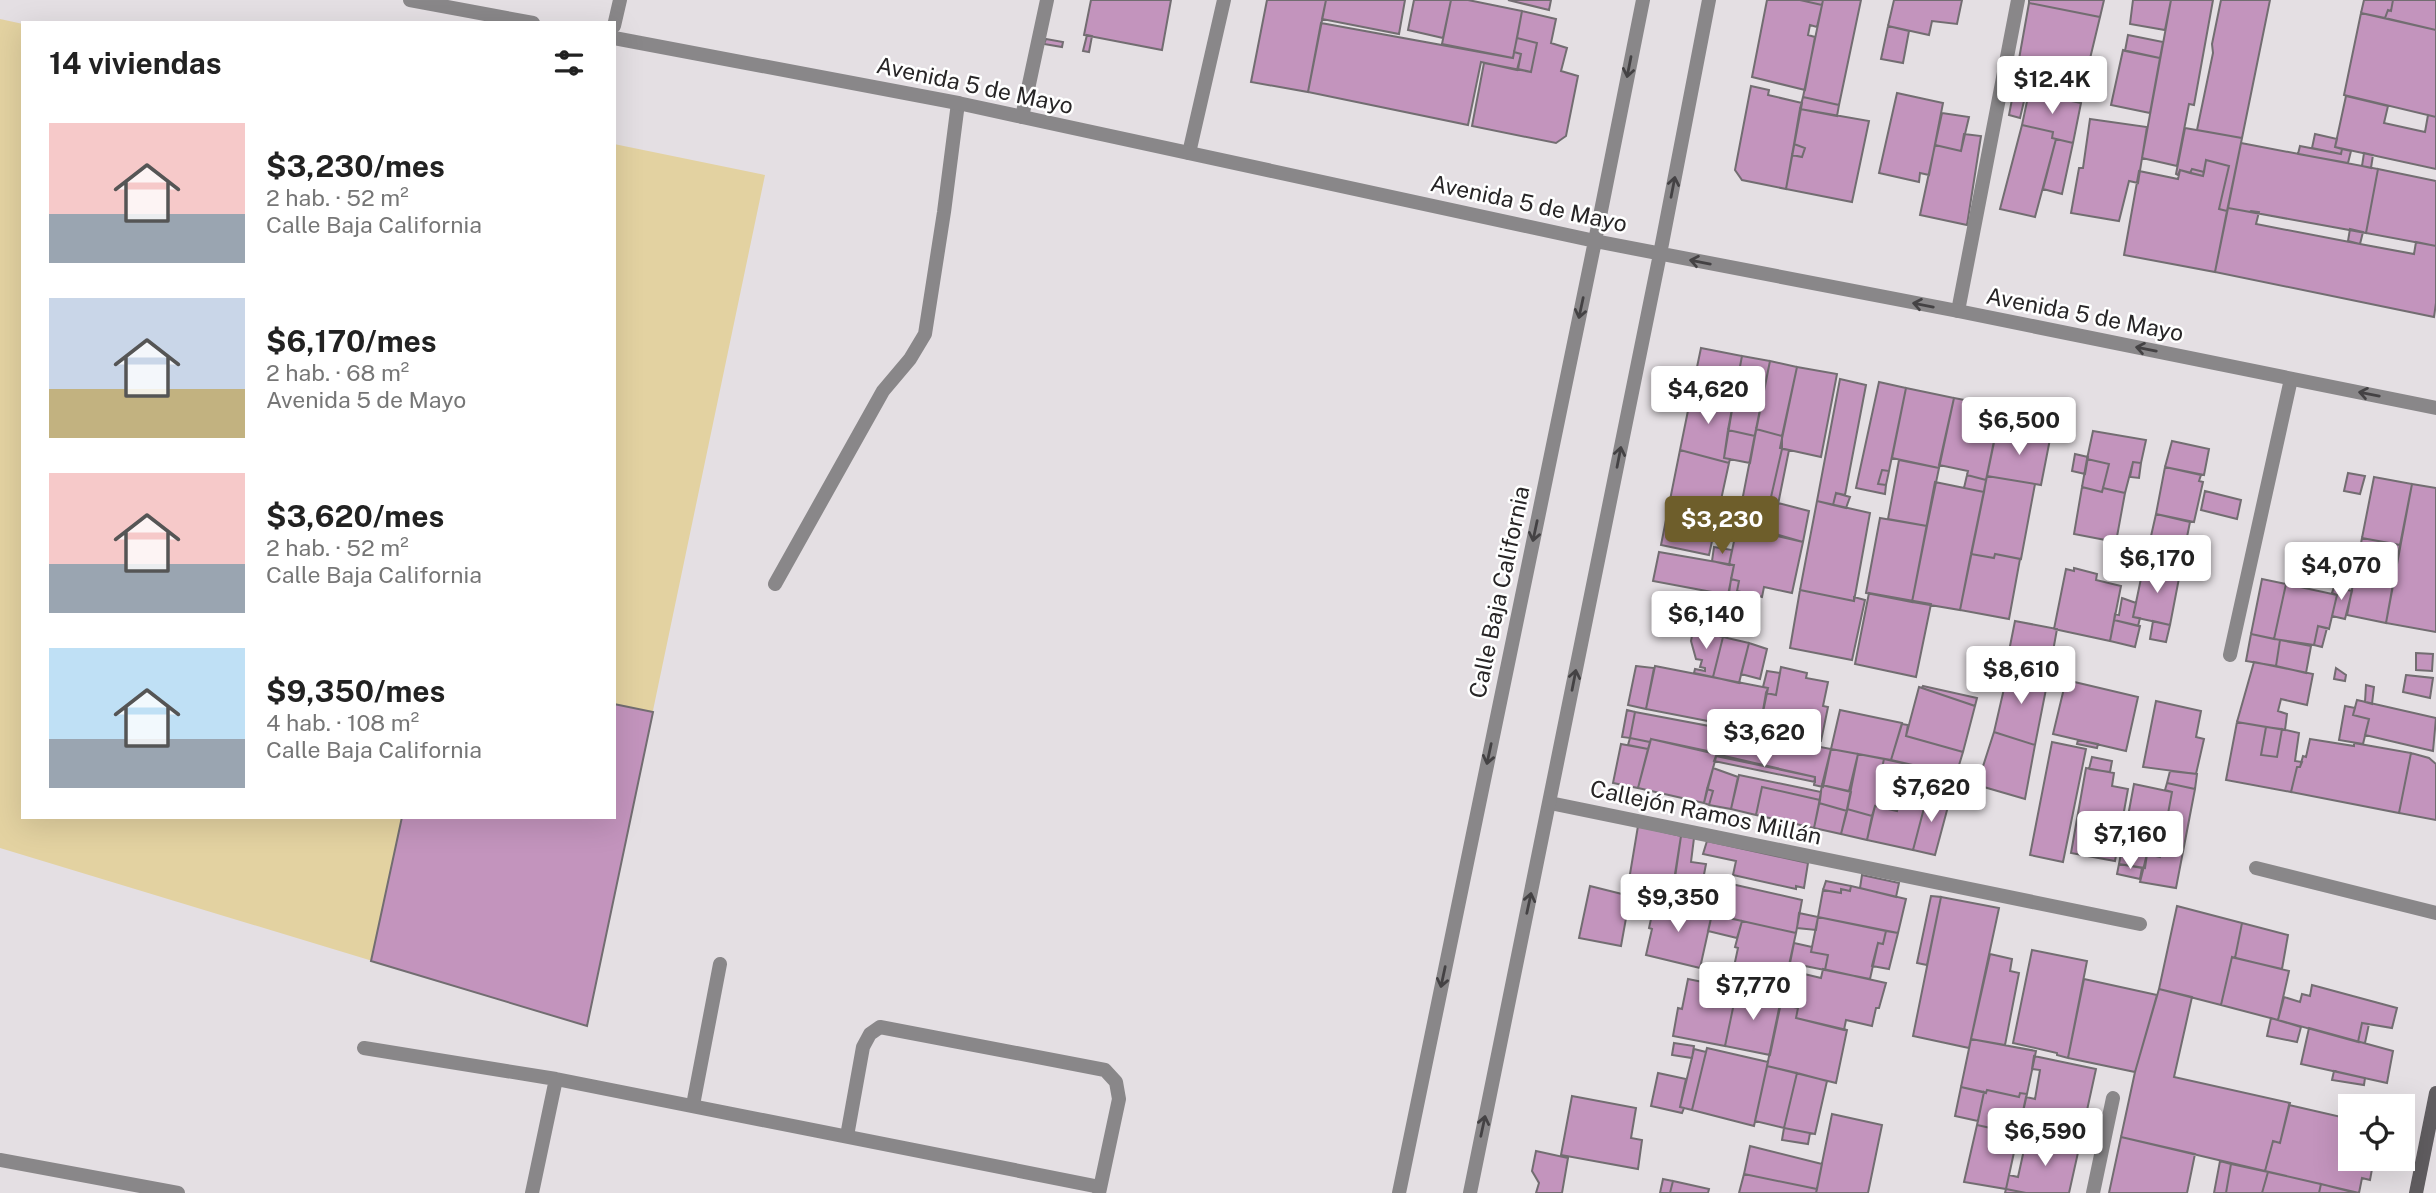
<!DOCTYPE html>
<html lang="es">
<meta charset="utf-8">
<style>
body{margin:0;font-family:"Public Sans",sans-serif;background:#f2f2f2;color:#222;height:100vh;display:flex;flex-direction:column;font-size:26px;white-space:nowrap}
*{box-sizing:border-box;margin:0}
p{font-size:23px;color:#767676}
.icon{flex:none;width:38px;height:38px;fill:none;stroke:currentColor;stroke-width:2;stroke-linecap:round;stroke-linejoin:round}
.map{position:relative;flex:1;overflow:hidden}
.details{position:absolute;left:21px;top:21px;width:595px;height:798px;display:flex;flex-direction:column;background:#fff;border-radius:0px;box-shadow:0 7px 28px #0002}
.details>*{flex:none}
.tools{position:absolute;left:2338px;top:1094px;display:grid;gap:14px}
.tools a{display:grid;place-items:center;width:77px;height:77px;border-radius:0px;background:#fff;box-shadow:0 7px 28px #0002;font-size:35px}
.price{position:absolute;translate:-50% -60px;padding:0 16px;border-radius:7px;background:#fff;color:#222;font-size:23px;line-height:46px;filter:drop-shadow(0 2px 4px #0008)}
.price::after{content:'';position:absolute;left:50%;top:42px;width:21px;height:16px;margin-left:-10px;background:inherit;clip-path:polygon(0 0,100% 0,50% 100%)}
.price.on{background:#6e5e2b;color:#fff}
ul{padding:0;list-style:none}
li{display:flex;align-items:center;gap:21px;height:175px;padding:0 28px}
li span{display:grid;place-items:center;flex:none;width:196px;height:140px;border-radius:0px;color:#555}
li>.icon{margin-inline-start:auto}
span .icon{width:84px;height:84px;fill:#fffc;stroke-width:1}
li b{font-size:30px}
h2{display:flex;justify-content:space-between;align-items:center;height:84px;padding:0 28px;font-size:30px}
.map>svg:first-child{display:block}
.pitch{fill:#e3d2a1}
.building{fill:#c394bd;stroke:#726d71;stroke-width:2}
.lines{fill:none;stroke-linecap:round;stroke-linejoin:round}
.service{stroke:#898789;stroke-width:14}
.minor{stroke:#898789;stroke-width:14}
.tertiary{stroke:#898789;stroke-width:14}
.secondary{stroke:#605d60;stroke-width:14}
.oneway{stroke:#444244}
.labels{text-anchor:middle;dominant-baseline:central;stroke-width:5;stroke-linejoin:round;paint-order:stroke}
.street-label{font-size:23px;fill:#272526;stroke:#fff}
</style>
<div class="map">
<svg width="2436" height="1193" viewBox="0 0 2436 1193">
<rect width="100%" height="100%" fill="#e4dfe3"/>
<!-- pitch -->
<path class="pitch" d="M0,19l23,5v793h591v-673l151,31 -178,851 -587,-178z"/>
<!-- building -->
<path class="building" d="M1091,0h80l-9,50 -78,-15z
M1267,0h59l-18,92 -57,-10z
M1326,0h79l-6,34 -77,-15z
M1414,0h37l-8,38 -35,-8z
M1451,0h17l54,11 -9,47 -71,-14z
M1508,0h43l-2,10z
M1767,0h33l22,5 -5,22 -7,-2 -2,10 7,2 -10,53 -53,-13z
M1800,0h23l-1,5z
M1823,0h38l-22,105 -36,-8z
M1894,0h68l-5,24 -25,-3 -3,14 -41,-9z
M2029,0h75l-4,17 -71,-14z
M2133,0h38l-6,30 -35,-6z
M2171,0h42l-19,105 -5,-1 -12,62 -35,-8z
M2221,0h49l-28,138 -45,-8 16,-77 -1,-9z
M2364,0h29l-2,11 -3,-1 -3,8 -24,-5z
M2393,0h43v30l-51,-12 3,-8 3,1z
M2029,3l71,14 -13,54 -68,-12z
M1522,11l34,8 -5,24 16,5 -6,23 17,5 -12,60 -10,7 -84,-17 12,-63 47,9 6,-29 -20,-5z
M2361,13l75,17v87l-92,-22z
M1321,23l192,35 1,-6 7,2 -4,16 -36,-8 -13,63 -160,-33z
M1888,26l21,5 -6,32 -22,-4z
M1087,35l5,1 -3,16 -6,-1z
M2128,35l35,7 -3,16 -35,-7z
M1517,38l20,5 -6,29 -13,-3 3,-15 -7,-2z
M1046,39l17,3 -1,5 -18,-3z
M2123,50l37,8 -10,55 -39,-8z
M1751,86l18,4 -1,5 34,8 -16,86 -44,-9 -7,-10z
M2029,92l52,11 -8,40 -21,-5 1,-6 -31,-7z
M1897,93l46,10 -14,72 -9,-2 -1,9 -40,-9z
M2013,94l12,3 -5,21 -11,-3z
M2346,96l42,10 -4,17 41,9 3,-17 8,2v52l-101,-22z
M1803,97l36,8 -2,11 -37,-7z
M1800,109l69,12 -17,81 -66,-13 6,-34 10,2 3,-9 -11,-4z
M1942,113l27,4 -8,34 -26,-6z
M2090,119l57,8 -9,56 -9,-2 -10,40 -48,-8 8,-45h4z
M2022,125l31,7 -1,6 4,1 -21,78 -35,-8z
M2185,128l57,10 -15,73 -8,-2 10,-43 -23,-6 -2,12 -12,-3 -2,4 -10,-3 -2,5 -2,-1z
M1964,134l17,2 -14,89 -47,-10 15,-70 26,6z
M2315,134l22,5 -2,8 7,2 -1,5 -29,-6z
M2056,139l17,4 -11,51 -19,-5z
M2241,143l137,26 -12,64 -138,-25z
M1794,144l11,4 -3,9 -10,-2z
M2300,146l41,8 1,-5 9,2 -3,12 -50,-9z
M2364,153l9,2 -2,13 -9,-2z
M2206,160l23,6 -10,43 8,2 -12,61 -91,-17 15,-84 39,8 2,-9 23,6z
M2192,169l12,3 -1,4 -13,-3z
M2378,169l58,12v65l-70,-13z
M2228,208l22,4 1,-1 8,1 -3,12 104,20 54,10 2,-12 20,4v57l-2,14 -219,-45z
M2350,229l13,3 -3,12 -12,-3z
M1701,348l41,8 -8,42 -42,-7z
M1742,356l28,5 -15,75 -27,-6z
M1770,361l27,6 -15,69 -26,-7z
M1797,367l40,7 -16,83 -41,-9z
M1840,379l26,6 -21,110 -9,-2 -3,12 -16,-4z
M1879,382l27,6 -17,83 -7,-1 -4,14 8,1 -1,9 -29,-6z
M1906,388l48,10 -15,70 -47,-10z
M1692,391l42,7 -10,60 6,1 -1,4 -49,-13z
M1954,398l47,9 -15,73 -19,-5 1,-4 -29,-6z
M2001,407l49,10 -3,21 -50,-10z
M1997,428l53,11 -9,46 -54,-9z
M1756,429l26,7v13l-19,83 -26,-5z
M1728,430l27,6 -5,27 -26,-5z
M2093,431l53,9 -5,23 -8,-1 -8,31 -22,-5 6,-24 -22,-5z
M2172,441l37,8 -5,26 -39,-8z
M1782,449l7,1 -17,84 -9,-2z
M1680,450l49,13 -20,92 -48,-10z
M2075,454l13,3 -3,17 -13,-3z
M2087,459l22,5 -7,28 -20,-5z
M1899,460l40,8 -12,58 -39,-7z
M2133,462l8,1 -2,15 -9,-1z
M2165,467l36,8 -2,6 4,1 -9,40 -38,-8z
M1882,470l7,1 -3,14 -8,-1z
M2348,473l17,3 -5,18 -16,-3z
M1967,475l19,5 -2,12 -20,-4z
M1987,476l48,8 -14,75 -26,-5 -1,4 -23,-4z
M2374,477l38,7 -12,61 -38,-7z
M1935,482l49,10 -24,118 -48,-8z
M2412,484l24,4v144l-50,-9z
M2082,487l20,5 1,-4 22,5 -9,49 -42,-8z
M2205,491l36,9 -4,19 -36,-9z
M1836,493l14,4 -4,11 -13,-3z
M1817,501l53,12 -16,88 -54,-11z
M1778,503l31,8 -6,31 -31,-9z
M2156,514l34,8 -6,30 -35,-7z
M1880,518l47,8 -15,76 -46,-9z
M1737,527l66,15 -11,51 -28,-6 -2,10 -25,-6 2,-10 -8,-2 3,-14h-5z
M2362,538l38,7 -14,78 -39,-8z
M2149,545l35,7 -4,21 -36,-9z
M1714,547l18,3 -3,15 -17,-4z
M1659,552l75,13 -6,30 -75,-14z
M1971,554l23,4 1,-4 25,5 -11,60 -49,-9z
M2144,564l36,9 -10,52 -37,-8z
M2074,568l23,6 -1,6 25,6 -11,55 -56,-12 12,-60 8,2z
M1731,579l8,2 -2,10 4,1 -1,4 -11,-3z
M2262,579l24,5 -12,55 -23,-5z
M2286,584l51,11 -8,34 -11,-3 -4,19 -40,-6z
M2334,587l18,4 -7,28 -13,-3 5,-21 -5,-2z
M1800,590l54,11v-4l11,3 -13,60 -62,-12z
M1869,593l62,11 -15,73 -61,-13z
M2122,598l14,5 -3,14 7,1 -2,8 -24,-6 1,-6 4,1z
M2114,620l26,6 -5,21 -25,-6z
M2015,621l42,8 -9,50 -42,-13z
M2153,621l17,4 -4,17 -16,-3z
M2318,626l9,2 -5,19 -8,-2z
M1693,630l30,7 -10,40 -19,-4 1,-4 10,2v-3l-5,-1 2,-7 -6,-1 -5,-18z
M2251,634l29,6 -4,26 -30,-5z
M1723,637l26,6 -10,40 -26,-6z
M2280,640l31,6 -5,27 -30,-7z
M1749,643l18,6 -7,30 -19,-5z
M2416,653l17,1 -1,17 -16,-1z
M2254,662l59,12 -6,31 -26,-6 -3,12 9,3 -2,16 -48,-8z
M1636,666l18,2 -8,41 -18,-4z
M1655,666l113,22 -9,43 -113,-22z
M1781,667l26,6 -1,5 22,4 -5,24 5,1 -7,34 -27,-3 -34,-10 6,-35 10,2z
M2009,667l39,12 -13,66 -41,-13z
M2336,668l10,7 -1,6 -11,-2z
M1767,671l13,2 -4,22 -10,-2 2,-5 -5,-1z
M2406,675l27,3 -3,20 -27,-6z
M2066,680l72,17 -12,54 -73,-17z
M2366,685l8,2 -2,17 -7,-2z
M1923,686l54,12 -2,8 -53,-18z
M1919,687l56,19 -12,46 -57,-16z
M2357,700l79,18 -3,33 -68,-16 4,-16 -16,-4z
M2156,701l45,10 -5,26 8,2 -8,35 -53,-7z
M614,704l39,8 -66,314 -216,-65 31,-144h212z
M2345,706l10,2 -2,7 16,4 -6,25 -24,-4z
M1627,710l8,2 -5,26 -8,-1z
M1840,710l62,13 -11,37 -60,-11z
M1635,712l196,37 -8,38 -9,-2 1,-8 -164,-38 -1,3 -20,-4z
M2237,722l29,5 -5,28 16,2 5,-28 17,4 -4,28 7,1 -2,5h-3l-6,25 -65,-12z
M1902,724l6,1 -2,11 57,16 -7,23 -65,-15z
M2266,727l16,2 -5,28 -16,-2z
M1994,732l41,13 -10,54 -48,-14z
M1630,738l20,4 -2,7 -20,-4z
M1651,739l66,14 -13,50 -66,-15z
M2310,739l44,7v-3l57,10 -12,60 -108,-21 6,-25h3l3,-11 3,1z
M2078,740l20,4 -1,4 -20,-4z
M2052,742l34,7 -23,113 -33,-7z
M1621,744l27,5 -10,39 -25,-5z
M1831,749l27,5 -9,37 -27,-6z
M2411,753l18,5 7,6v56l-37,-7z
M1858,754l26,5 -6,27 6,2 -3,9 15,4 2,-10h4l-5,20 -22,-5 -3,10 -25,-7z
M1716,756l99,21v5l-101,-21z
M2092,757l20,4 -2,11 -21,-3z
M1884,759l50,11 -21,80 -46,-10 8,-34 22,5 5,-20 -24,-5z
M1713,768l25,9 -7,32 -22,-4 4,-14 -6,-2z
M2086,768l28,5 -2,13 16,3 -13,72 -44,-8z
M2170,771l27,3 -2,15 -28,-6z
M1739,775l82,17 -1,8 -58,-13 -6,28 -25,-6z
M2167,783l28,6 -19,99 -36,-6 7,-28 13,3 12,-65 -7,-2z
M2134,784l38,8 -12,65 -13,-3 -2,14 -26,-4z
M1822,785l29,7 -4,19 -28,-8z
M1762,787l58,13 -6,28 -58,-13z
M1884,788l14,3 -2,10 -15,-4z
M1707,789l6,2 -4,14 -5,-2z
M1928,793l22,6 -15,56 -22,-5z
M1819,803l28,8 -6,23 -27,-6z
M1847,809l25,7 -5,24 -26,-6z
M1638,826l43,10 -9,57 -44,-7z
M1681,836l13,2 -3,24 15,2 -9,47 -26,-6z
M1707,841l101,22 -4,25 -8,-2v3l-63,-14 3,-14 -33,-7z
M2119,864l23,4 -2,11 -23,-5z
M1862,875l37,8 -3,14 -36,-9z
M1705,878l97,22 -6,33 -99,-22z
M1826,881l25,5 -1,5 -9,-2v4l-18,-3z
M1590,886l40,10 -9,50 -42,-8z
M1851,886l55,13 -8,34 -80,-16 5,-27 18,3v-4l9,2z
M1931,896l10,1 -14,68 -10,-2z
M1941,897l58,11 -30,140 -56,-12z
M1655,901l57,13 -12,54 -54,-13 6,-26 -3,-1z
M2177,906l65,17 -7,35 -3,-1 -11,48 -62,-16z
M1799,913l19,4 -2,13 -19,-2z
M1712,914l30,7 -5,17 -29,-7z
M1818,917l68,14 -3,13 -5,-1 -8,36 -45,-9 3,-15 -17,-3z
M1742,921l54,12 -12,55 -52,-12 6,-28 -3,-1z
M2242,923l46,12 -6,34 -47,-11z
M1886,931l12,2 -9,36 -17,-3 6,-23 5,1z
M1794,943l18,4 -1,5 17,3 -3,15 -35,-7z
M2032,950l55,11 -19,97 -11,-3v-2l-44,-10z
M1990,954l22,5 -2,12 9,2 -14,72 -34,-6z
M2232,957l57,14 -11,49 -57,-15z
M1790,963l11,2 -1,8 21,5 2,-9 63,14 -7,25h-3l-4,18 -26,-6 -2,10 -48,-12 2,-10 -18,-4z
M1688,979l49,10 -12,57 -52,-10 5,-28 4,1z
M2084,979l73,16 -22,77 -67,-14z
M2312,985l85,23 -5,20 -30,-5 -4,19 -80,-22 6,-23 16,5 2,-8 8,2z
M1737,989l45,9 -12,57 -45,-9z
M2159,989l33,8 -18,80 116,26 -10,40 -7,-2 -8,30 -144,-34 14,-65z
M1780,1004l18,4 -2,10 51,12 -11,53 -69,-17z
M2271,1018l30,9 -4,15 -30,-6z
M2362,1023l7,1 -4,19 -7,-1z
M2309,1028l84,23 -6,32 -86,-19z
M1971,1039l65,12 -9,43 -7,-1 -1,4 -32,-7 -1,3 -25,-6z
M1674,1043l20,3 -2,12 -20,-3z
M1707,1048l61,14 -14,64 -62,-16z
M1694,1049l12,3 -14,58 -12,-3z
M2034,1056l62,13 -12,55 -61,-13 3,-14 9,2 5,-29 -8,-1z
M1767,1066l30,7 -13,55 -29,-7z
M2334,1071l31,7 -1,7 -32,-5z
M1658,1073l28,6 -6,28 4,1 -2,5 -31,-7z
M1797,1073l30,8 -12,53 -31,-6z
M1961,1087l23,5 -6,29 -23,-5z
M1987,1090l32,7 1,-4 7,1 -9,40 -41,-9 7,-33 2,1z
M1572,1096l64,12 -5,30 11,2 -4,29 -77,-14z
M2289,1105l61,14v39h24l-4,22 -8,-2 -3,15 -94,-22 8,-30 7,2z
M2023,1111l61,13 -1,4 -10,-1 -4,16 -51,-10z
M1832,1114l50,11 -14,68h-52z
M1977,1125l41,9 -12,55 -42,-7z
M1784,1128l26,5 -2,11 -26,-4z
M2027,1136l52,12 -10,45h-43l-20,-4 3,-14 9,2z
M2121,1137l74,17 -8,39h-78z
M1750,1146l72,18 -5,25 -73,-15z
M1536,1151l32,7 -6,35h-26l3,-10 -7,-12z
M2220,1161l11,3 -5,29h-12z
M2231,1164l37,8 -6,21h-36z
M2268,1172l53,12 -2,9h-57z
M1744,1174l73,15 -1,4h-77z
M1663,1179l10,2 -3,12h-10z
M1673,1181l36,8 -1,4h-38z
M2321,1184l35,9h-37z
M2006,1189l20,4h-21z"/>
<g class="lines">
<!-- service -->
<path class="service" d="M1022,117l25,-117
M1189,153l35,-153
M1958,311l60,-311
M775,584l108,-193 27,-32 15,-25 19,-122 14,-109
M2230,655l61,-276
M1550,803l590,121
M2256,868l180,45
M364,1048l192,31 544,108
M693,1105l27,-141
M847,1136l16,-89 7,-13 10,-7 225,43 11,12 3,17 -20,94
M532,1193l24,-114"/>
<!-- minor -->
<path class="minor" d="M614,26l6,-26
M2093,1193l20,-95"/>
<!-- tertiary -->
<path class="tertiary" d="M410,0l123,23
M614,38l344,65 637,138 363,70 478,97
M0,1160l178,33
M1399,1193l196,-952 48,-241
M1470,1193l190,-939 49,-254"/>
<!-- secondary -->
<path class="secondary" d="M2416,1193l20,-100"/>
</g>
<!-- one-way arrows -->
<defs><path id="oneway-shaft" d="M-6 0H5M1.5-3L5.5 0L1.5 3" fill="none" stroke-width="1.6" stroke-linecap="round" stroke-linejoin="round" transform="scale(1.75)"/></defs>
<g class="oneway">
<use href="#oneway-shaft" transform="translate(1629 67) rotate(101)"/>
<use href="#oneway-shaft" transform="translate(1673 187) rotate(-79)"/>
<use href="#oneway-shaft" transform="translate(1700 262) rotate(-169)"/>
<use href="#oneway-shaft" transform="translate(1923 305) rotate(-169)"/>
<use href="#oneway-shaft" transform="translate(1581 308) rotate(102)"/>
<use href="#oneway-shaft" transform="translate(2146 349) rotate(-169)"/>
<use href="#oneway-shaft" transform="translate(2369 394) rotate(-169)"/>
<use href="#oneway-shaft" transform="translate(1619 457) rotate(-79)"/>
<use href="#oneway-shaft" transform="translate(1535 531) rotate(102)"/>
<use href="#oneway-shaft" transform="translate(1574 680) rotate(-79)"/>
<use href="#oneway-shaft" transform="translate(1489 754) rotate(102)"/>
<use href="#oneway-shaft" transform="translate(1529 903) rotate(-78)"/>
<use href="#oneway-shaft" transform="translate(1443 977) rotate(102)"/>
<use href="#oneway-shaft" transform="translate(1483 1126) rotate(-78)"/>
</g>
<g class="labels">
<!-- street labels -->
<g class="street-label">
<text transform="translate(975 85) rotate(12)">Avenida 5 de Mayo</text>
<text transform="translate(1529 203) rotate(12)">Avenida 5 de Mayo</text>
<text transform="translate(2085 314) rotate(11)">Avenida 5 de Mayo</text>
<text transform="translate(1499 592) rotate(-78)">Calle Baja California</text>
<text transform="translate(1706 812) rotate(12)">Callejón Ramos Millán</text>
</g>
</g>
</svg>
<div class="tools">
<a><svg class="icon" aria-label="locate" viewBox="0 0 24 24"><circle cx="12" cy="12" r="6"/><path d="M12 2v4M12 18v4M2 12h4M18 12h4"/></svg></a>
</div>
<b class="price" style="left:2052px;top:116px">$12.4K</b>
<b class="price" style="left:1708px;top:426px">$4,620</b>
<b class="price" style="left:2019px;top:457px">$6,500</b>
<b class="price on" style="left:1722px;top:556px">$3,230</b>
<b class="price" style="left:2157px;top:595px">$6,170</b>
<b class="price" style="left:2341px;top:602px">$4,070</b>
<b class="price" style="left:1706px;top:651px">$6,140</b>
<b class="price" style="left:2021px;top:706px">$8,610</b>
<b class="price" style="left:1764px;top:769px">$3,620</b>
<b class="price" style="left:1931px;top:824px">$7,620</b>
<b class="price" style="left:2130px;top:871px">$7,160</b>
<b class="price" style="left:1678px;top:934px">$9,350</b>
<b class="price" style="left:1753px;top:1022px">$7,770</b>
<b class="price" style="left:2045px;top:1168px">$6,590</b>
<section class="details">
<h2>14 viviendas<svg class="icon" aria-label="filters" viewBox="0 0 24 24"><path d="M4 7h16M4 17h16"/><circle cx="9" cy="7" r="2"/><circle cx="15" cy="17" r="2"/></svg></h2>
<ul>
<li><span style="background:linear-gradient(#f6c9c9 65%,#9aa5b1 0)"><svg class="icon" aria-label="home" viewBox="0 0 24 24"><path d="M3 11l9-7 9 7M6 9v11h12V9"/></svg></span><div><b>$3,230/mes</b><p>2 hab. · 52 m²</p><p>Calle Baja California</p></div></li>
<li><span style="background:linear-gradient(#c9d6e8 65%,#c2b280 0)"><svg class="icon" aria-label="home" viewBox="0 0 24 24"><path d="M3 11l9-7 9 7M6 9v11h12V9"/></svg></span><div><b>$6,170/mes</b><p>2 hab. · 68 m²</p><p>Avenida 5 de Mayo</p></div></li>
<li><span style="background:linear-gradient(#f6c9c9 65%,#9aa5b1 0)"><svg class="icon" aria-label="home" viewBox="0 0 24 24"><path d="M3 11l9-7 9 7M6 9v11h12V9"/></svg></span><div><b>$3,620/mes</b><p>2 hab. · 52 m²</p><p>Calle Baja California</p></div></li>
<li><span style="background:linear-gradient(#bfe0f5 65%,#9aa5b1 0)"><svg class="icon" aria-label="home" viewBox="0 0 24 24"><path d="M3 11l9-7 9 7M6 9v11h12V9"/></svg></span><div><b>$9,350/mes</b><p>4 hab. · 108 m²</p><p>Calle Baja California</p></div></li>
</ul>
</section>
</div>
